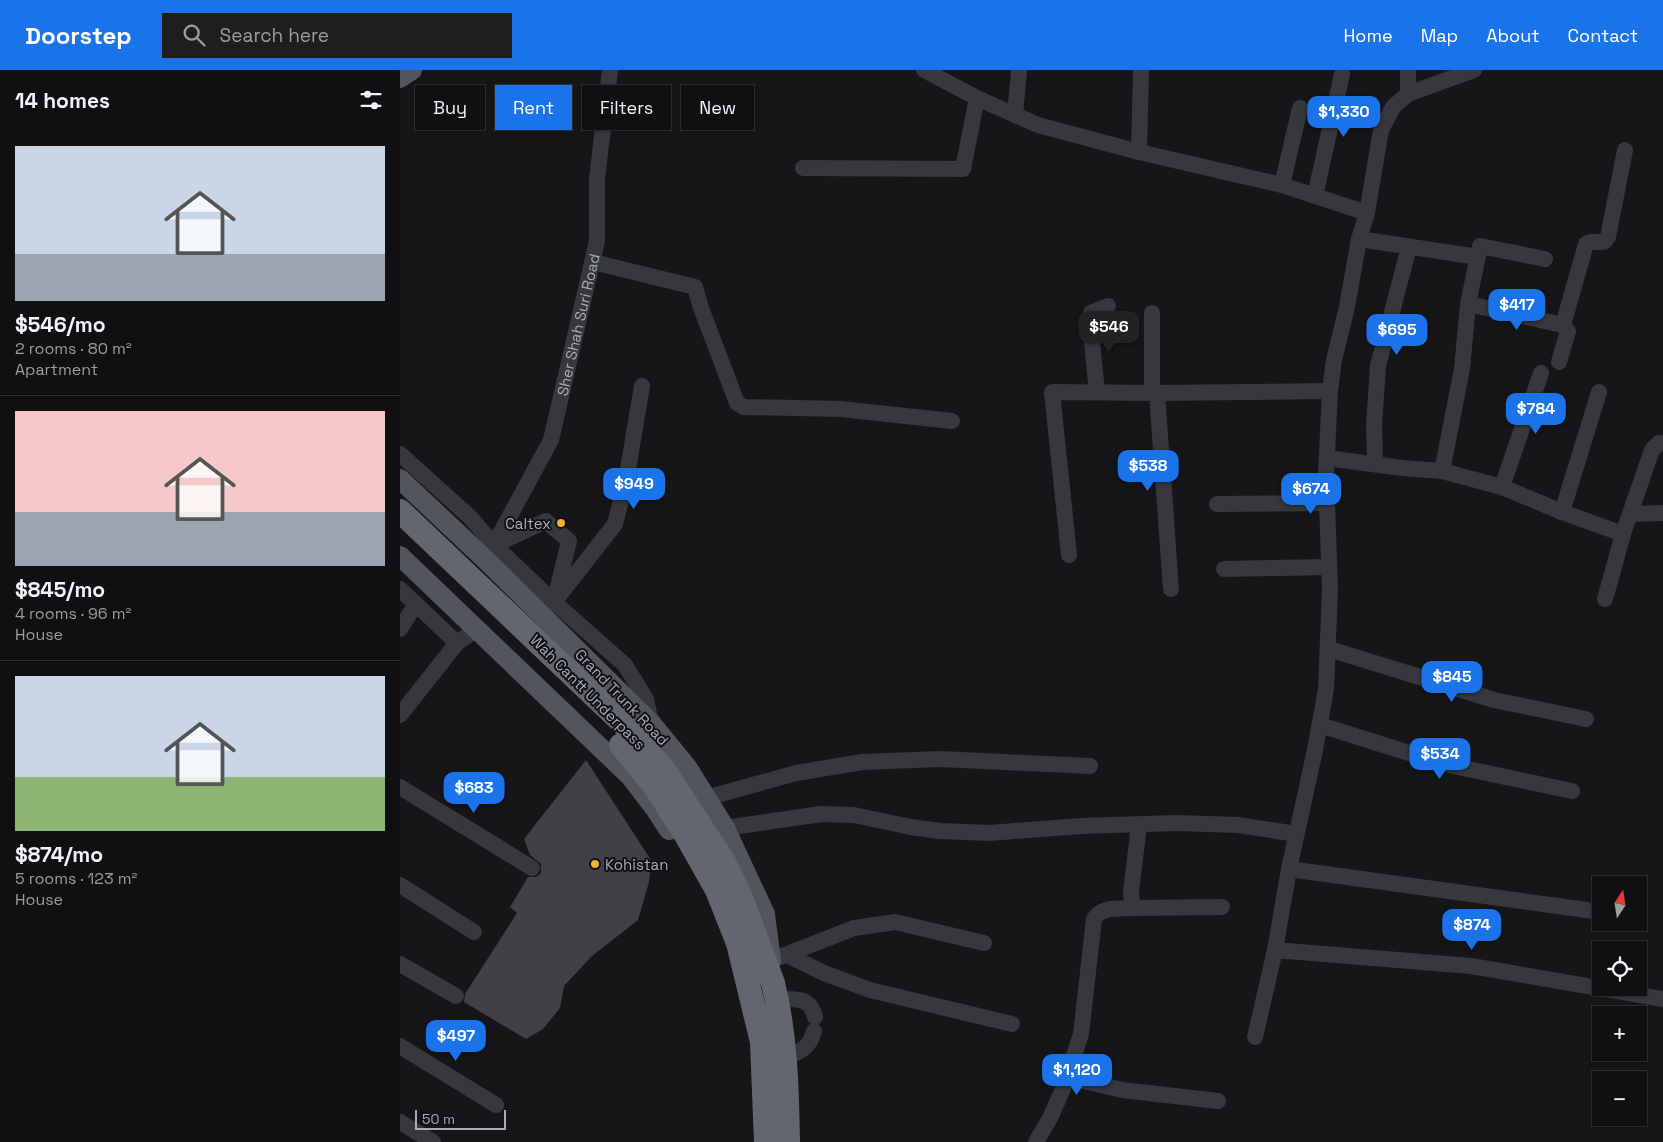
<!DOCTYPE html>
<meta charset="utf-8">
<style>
body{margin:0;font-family:"Space Grotesk",sans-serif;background:#1e1e20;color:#f1f3f6;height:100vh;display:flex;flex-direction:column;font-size:19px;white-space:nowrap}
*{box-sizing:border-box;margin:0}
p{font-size:16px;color:#9c9d9f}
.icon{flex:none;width:28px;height:28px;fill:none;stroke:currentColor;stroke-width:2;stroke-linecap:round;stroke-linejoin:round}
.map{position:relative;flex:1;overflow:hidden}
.panel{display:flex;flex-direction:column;background:#101012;width:400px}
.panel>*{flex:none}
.guide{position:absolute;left:15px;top:15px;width:475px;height:45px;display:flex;gap:10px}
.needle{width:32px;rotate:12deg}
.fabs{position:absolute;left:1192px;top:806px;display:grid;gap:10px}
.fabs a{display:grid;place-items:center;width:55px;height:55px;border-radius:0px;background:#101012;box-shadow:0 1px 4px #0004,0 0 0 1px #303032;font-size:25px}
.scale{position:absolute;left:15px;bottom:12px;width:91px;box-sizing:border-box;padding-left:5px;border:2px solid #a8adb8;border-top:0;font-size:14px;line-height:18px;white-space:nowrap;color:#a8adb8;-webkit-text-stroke:4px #111113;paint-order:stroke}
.price{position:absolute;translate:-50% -42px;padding:0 11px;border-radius:10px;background:#1a73e8;color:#fff;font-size:16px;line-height:32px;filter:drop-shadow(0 1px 2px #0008)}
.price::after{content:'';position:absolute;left:50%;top:30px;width:15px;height:11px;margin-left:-8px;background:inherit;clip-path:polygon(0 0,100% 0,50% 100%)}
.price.on{background:#222;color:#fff}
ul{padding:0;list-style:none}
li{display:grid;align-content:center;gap:10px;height:265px;padding:0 15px}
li+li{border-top:1px solid #303032}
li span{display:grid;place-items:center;height:155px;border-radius:0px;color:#555}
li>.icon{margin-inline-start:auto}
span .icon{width:90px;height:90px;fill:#fffc;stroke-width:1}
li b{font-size:21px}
h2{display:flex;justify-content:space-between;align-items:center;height:60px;padding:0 15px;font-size:21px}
.pill{padding:0 18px;border-radius:0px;background:#101012;box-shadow:0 1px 4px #0004,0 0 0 1px #303032;font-size:18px;line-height:45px}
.pill.on{background:#1a73e8;color:#fff}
header{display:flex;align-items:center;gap:30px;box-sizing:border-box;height:70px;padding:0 25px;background:#1a73e8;color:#fff}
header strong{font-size:24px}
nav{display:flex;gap:28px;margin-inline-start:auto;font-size:18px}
.search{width:350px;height:45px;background:#1e1e20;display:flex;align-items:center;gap:12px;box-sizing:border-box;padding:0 18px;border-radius:0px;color:#9c9d9f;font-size:19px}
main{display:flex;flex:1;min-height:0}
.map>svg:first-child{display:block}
.building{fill:#404145}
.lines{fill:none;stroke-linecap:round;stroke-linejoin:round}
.minor{stroke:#37383d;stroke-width:16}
.major{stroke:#53555c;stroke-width:20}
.highway{stroke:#63666e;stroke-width:24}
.poi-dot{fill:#f2b134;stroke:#111113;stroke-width:2}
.labels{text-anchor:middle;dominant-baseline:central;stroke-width:4;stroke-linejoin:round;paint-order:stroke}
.street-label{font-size:15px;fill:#a8adb8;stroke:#111113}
.poi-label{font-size:15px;fill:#a8adb8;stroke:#111113;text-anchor:end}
</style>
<header>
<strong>Doorstep</strong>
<div class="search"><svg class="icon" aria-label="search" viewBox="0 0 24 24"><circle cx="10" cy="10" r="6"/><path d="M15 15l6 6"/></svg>Search here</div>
<nav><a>Home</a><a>Map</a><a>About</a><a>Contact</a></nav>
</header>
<main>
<section class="panel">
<h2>14 homes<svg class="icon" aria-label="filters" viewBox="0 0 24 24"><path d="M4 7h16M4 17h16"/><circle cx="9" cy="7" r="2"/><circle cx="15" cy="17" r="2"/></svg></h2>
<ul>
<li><span style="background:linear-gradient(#c9d6e8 70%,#9aa5b1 0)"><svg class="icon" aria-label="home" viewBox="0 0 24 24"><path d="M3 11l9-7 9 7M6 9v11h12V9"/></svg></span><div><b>$546/mo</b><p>2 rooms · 80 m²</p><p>Apartment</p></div></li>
<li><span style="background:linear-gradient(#f6c9c9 65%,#9aa5b1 0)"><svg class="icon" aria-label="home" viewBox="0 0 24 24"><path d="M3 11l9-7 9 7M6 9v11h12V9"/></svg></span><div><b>$845/mo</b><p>4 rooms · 96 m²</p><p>House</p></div></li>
<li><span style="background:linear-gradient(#c9d6e8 65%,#8fb573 0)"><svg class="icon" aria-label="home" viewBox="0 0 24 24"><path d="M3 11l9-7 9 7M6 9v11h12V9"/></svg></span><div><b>$874/mo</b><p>5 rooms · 123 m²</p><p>House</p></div></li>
</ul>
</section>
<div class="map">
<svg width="1263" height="1072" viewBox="0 0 1263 1072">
<rect width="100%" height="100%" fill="#161618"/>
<!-- building -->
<path class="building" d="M186,690l65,100 -2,22 -11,38 -46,36 -28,30 -4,22 -17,21 -17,10 -62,-37 1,-8 52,-81 -7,-6 18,-30h8l5,-4v-9l-11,-9 -6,-16z"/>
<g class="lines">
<!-- minor -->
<g class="minor">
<path d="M524,0l53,28 61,27 101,27 143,33 85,28"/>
<path d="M1008,24v-24"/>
<path d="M615,45l4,-45"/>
<path d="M739,82l2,-82"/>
<path d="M403,98l160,1 14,-71"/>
<path d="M882,115l18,-77"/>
<path d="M915,126l27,-122"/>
<path d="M959,169l119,18"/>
<path d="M193,192l102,25 6,21 36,95 7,4 97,2 111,12"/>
<path d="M1068,234l95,21 5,6 -9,31"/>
<path d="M752,243v80"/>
<path d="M1163,255l23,-81 5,-2h13l4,-5 17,-87"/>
<path d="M697,322l-7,-70 1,-9 17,-7"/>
<path d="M757,323l14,196"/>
<path d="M0,384l70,63 24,28 60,57 71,63 21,34 5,24"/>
<path d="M927,388l75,10 40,3 60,16 60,25 61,22"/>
<path d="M975,393l-1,-39 4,-58 31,-119"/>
<path d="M1042,401l20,-102 6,-65 12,-58 65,13"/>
<path d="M1102,417l39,-114"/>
<path d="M817,434l109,-1"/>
<path d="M1162,442l37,-120"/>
<path d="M1230,444l33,-1"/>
<path d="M94,475l52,-24 23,20 -13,54"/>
<path d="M669,485l-17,-163 105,1 173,-2"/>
<path id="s1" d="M88,492l6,-17 57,-105 46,-199v-63l13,-108"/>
<path d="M824,499l105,-2"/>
<path d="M0,519l57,54 20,-14"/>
<path d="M1205,529l18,-65 29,-84 7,-7h4"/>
<path d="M154,532l61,-78 11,-43 16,-95"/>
<path d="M0,559l16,-25"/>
<path d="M929,579l165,51 92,19"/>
<path d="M0,645l57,-72"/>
<path d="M920,655l124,39 128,27"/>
<path d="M0,717l132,81"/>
<path d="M306,728l90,-25 66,-11 78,-3 150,7"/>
<path d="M325,758l96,-14 33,1 57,12 29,4 50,2 91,-7 96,-3 61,2 58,9"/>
<path d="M889,799l312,43"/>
<path d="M0,815l74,47"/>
<path d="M732,838l90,-1"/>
<path d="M875,880l196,16 192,33"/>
<path d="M387,885l37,18 46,17 142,34"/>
<path d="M380,887l74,-29 41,-6 89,21"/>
<path d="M0,894l56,32"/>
<path d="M377,929c18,0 33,-3 38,18"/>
<path d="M855,967l20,-87 14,-81 26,-119 11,-61 4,-100 -4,-116 4,-82 4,-31 13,-53 12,-68 8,-26 14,-83 12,-23 15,-13 66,-24"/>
<path d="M0,976l96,59"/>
<path d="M386,987c15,-5 24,-10 28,-26"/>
<path d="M667,1007l55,13 96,11"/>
<path d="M0,1052l33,20"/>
<path d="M636,1072l14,-24 13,-29 18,-55 13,-115c8,-13 25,-10 38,-11l-1,-16 8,-67"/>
</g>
<!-- major -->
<path class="major" d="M0,8l12,-8
M0,409l88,83 163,161 36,44 38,61 40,86 6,47
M0,486l230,220 26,34 13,20"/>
<!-- highway -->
<path class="highway" d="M0,441l222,211 42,48 60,92 16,33 33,88c13,53 14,106 15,159
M221,675l33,40 32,50 31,55 21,53 24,99 4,100"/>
</g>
<!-- markers -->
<g class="poi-dot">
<circle cx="161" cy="453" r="5"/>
<circle cx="195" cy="794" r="5"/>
</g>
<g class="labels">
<!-- street labels -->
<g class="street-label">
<text stroke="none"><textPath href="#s1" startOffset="256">Sher Shah Suri Road</textPath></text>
<text transform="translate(188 622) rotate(45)">Wah Cantt Underpass</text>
<text transform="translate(222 627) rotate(46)">Grand Trunk Road</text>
</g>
<!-- poi labels -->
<g class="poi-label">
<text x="151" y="453">Caltex</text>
<text x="205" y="794" text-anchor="start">Kohistan</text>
</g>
</g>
</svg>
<div class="fabs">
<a><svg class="needle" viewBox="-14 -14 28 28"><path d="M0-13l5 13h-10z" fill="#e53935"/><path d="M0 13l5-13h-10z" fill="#9c9d9f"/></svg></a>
<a><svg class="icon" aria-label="locate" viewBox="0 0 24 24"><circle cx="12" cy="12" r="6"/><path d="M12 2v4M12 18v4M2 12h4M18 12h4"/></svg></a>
<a>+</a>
<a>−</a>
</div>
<div class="scale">50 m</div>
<b class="price" style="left:944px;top:68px">$1,330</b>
<b class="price" style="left:1117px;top:261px">$417</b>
<b class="price on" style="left:709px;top:283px">$546</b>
<b class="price" style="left:997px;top:286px">$695</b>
<b class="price" style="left:1136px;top:365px">$784</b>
<b class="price" style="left:748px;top:422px">$538</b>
<b class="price" style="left:234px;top:440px">$949</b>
<b class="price" style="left:911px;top:445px">$674</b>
<b class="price" style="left:1052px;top:633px">$845</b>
<b class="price" style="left:1040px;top:710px">$534</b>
<b class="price" style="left:74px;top:744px">$683</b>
<b class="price" style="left:1072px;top:881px">$874</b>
<b class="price" style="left:56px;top:992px">$497</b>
<b class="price" style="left:677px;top:1026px">$1,120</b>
<div class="guide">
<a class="pill">Buy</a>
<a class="pill on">Rent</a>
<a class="pill">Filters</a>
<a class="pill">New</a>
</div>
</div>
</main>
